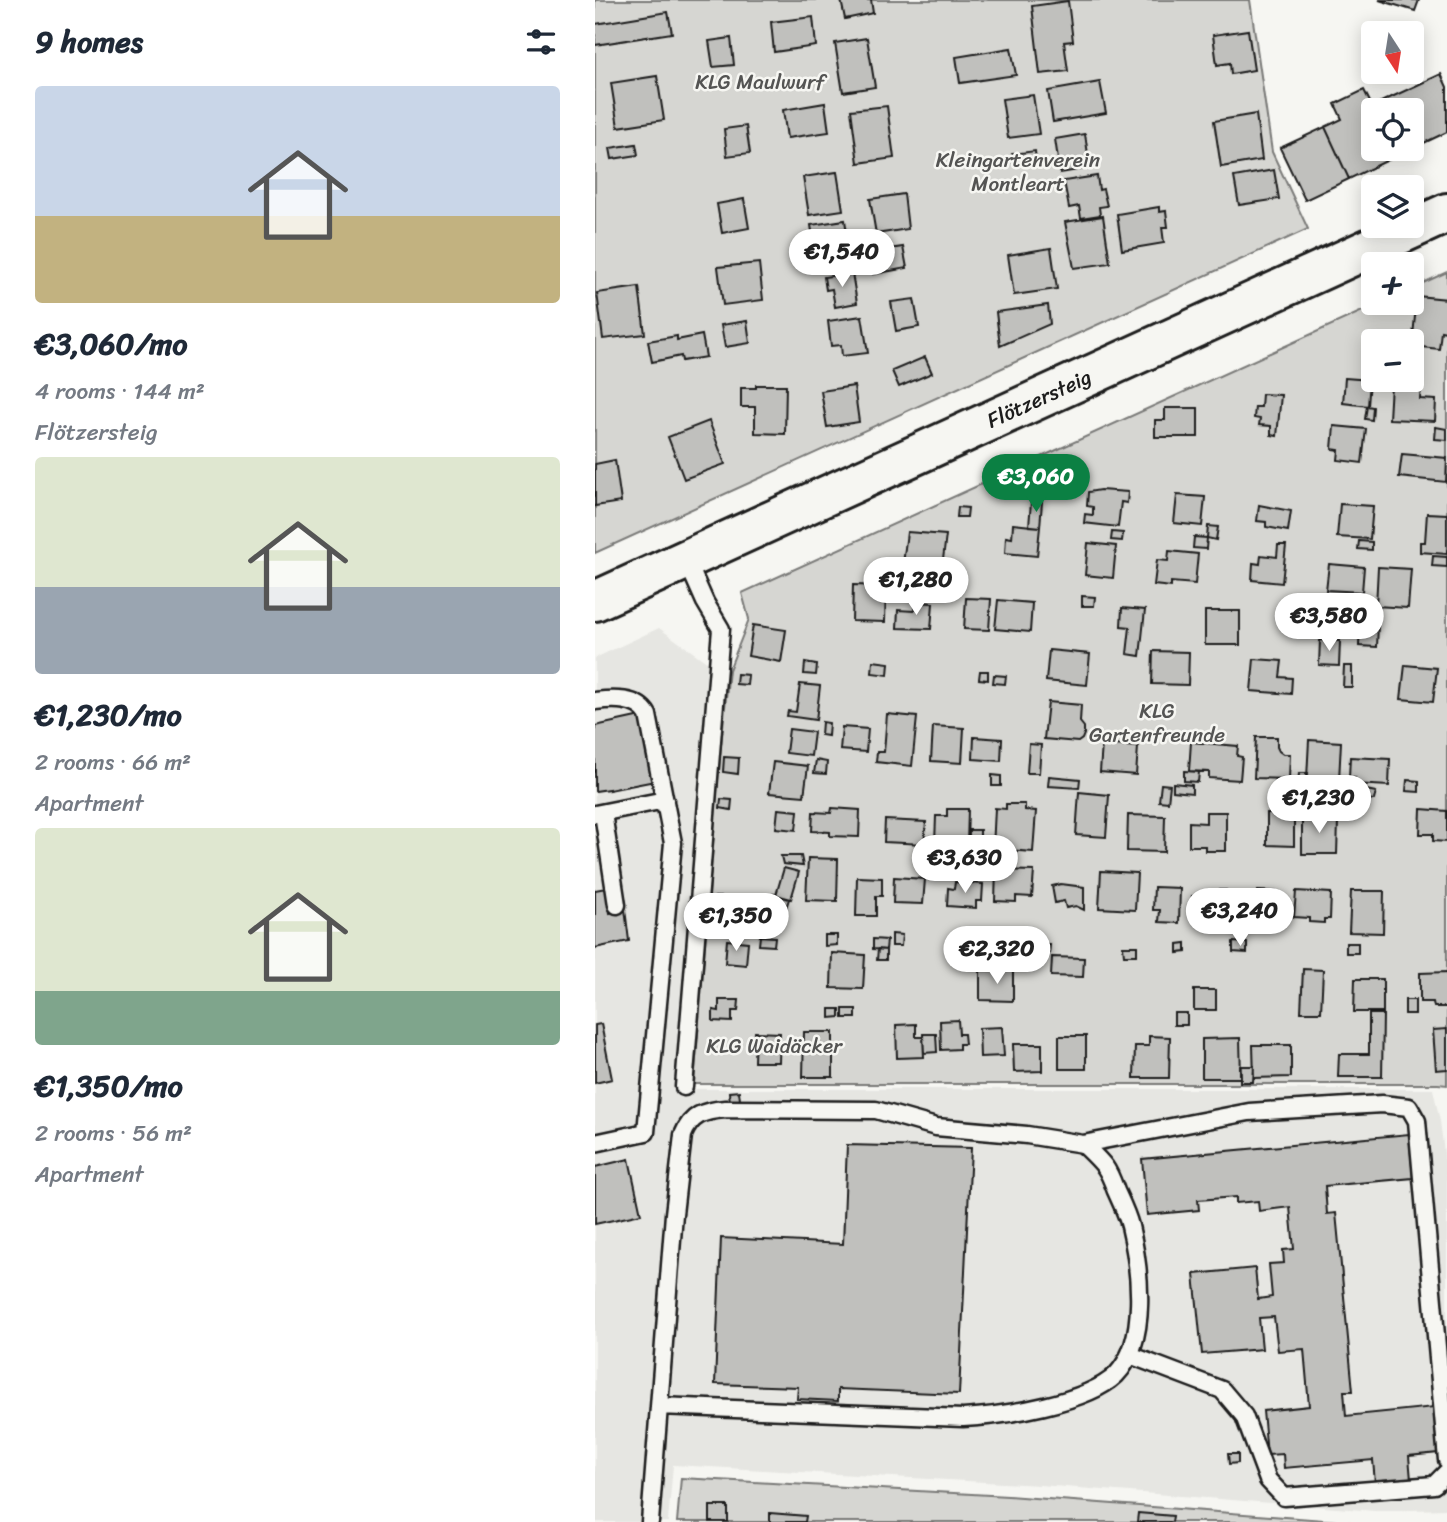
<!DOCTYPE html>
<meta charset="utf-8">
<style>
body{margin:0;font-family:Sriracha,sans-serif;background:#f6f6f7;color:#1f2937;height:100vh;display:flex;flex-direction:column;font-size:26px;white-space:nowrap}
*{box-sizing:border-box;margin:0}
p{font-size:23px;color:#747a83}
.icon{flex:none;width:38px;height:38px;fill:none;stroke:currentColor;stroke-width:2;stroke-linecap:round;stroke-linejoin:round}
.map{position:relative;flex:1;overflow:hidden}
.details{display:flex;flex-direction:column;background:#fff;width:595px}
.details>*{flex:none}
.needle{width:46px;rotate:168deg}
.tools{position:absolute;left:766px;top:21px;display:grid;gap:14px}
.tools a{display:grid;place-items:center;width:63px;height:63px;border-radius:7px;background:#fff;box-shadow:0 4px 18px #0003;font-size:35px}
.price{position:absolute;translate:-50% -60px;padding:0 16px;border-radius:24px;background:#fff;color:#222;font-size:23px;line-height:46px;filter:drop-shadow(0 2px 4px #0008)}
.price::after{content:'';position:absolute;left:50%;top:42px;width:21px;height:16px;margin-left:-10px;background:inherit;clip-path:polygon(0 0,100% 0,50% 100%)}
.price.on{background:#0b8043;color:#fff}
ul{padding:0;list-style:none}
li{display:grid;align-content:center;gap:14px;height:371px;padding:0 35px}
li span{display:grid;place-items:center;height:217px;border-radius:7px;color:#555}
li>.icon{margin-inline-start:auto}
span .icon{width:126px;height:126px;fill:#fffc;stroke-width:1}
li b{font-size:30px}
h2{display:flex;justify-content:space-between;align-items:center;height:84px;padding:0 35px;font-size:30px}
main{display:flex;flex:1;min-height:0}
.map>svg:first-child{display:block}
.built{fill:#e6e6e2}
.green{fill:#d6d6d2;stroke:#797977;stroke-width:2;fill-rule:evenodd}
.building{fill:#c0c0bd;stroke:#1c1c1c;stroke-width:2}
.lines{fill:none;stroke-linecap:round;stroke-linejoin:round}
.lane-casing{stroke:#1c1c1c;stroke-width:21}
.secondary-casing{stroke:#1c1c1c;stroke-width:44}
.lane{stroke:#f6f6f2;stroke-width:16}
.secondary{stroke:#f6f6f2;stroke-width:38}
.labels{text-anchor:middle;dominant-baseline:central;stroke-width:5;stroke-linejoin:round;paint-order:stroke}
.park-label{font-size:21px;fill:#545453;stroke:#f6f6f2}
.street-label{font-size:21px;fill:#1c1c1c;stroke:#f6f6f2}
</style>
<main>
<section class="details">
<h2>9 homes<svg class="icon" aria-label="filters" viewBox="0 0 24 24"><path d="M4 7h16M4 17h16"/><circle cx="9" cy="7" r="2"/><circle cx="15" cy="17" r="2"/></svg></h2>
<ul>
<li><span style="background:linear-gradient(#c9d6e8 60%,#c2b280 0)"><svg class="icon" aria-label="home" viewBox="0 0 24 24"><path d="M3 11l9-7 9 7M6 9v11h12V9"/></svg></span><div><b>€3,060/mo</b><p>4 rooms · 144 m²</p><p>Flötzersteig</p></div></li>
<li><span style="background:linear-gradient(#dfe7d0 60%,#9aa5b1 0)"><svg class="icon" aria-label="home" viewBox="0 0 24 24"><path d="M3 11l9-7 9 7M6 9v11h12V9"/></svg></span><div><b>€1,230/mo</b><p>2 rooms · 66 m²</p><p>Apartment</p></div></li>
<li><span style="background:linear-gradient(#dfe7d0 75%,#7fa58c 0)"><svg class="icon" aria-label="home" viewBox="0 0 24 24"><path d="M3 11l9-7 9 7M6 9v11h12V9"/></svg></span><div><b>€1,350/mo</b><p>2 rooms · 56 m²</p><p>Apartment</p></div></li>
</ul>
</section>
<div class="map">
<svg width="852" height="1522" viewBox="0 0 852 1522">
<rect width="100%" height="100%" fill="#f6f6f2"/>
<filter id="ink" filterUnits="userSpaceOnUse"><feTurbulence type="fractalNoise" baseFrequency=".0143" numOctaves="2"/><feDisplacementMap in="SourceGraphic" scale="14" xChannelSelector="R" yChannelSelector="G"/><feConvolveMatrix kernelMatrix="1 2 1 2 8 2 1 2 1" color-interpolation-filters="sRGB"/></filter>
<g filter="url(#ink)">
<!-- built -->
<path class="built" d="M64,628l49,35 -33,426h758l7,32 7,55v333l-72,2 -335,-26 -367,-20 -5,57h-73v-864z"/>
<!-- green -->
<path class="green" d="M0,0h655l22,152 36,77 -713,324z
M852,272v813l-9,-1h-744l26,-329 9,-85 20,-51 -7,-26 638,-290h32v-15zM779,341h38v39h-38z
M86,1478l327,18 342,26h-673z"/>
<!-- building -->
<path class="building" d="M246,0h30l2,13 -28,6z
M784,0h40l-4,11z
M473,1l5,40 -9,1 4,29 -28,3 -8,-68z
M73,12l4,21 -77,12v-21z
M218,17l3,29 -42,6 -3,-30z
M653,30l6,40 -23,4 -1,-11 -13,2 -4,-30z
M136,38l3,27 -21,2 -4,-26z
M272,38l8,49 -32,5 -8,-49z
M416,48l5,27 -56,8 -4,-26z
M846,74l6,13v45l-40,19 -1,-2h6v-39h-24l-5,-9z
M62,76l7,44 -46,7 -7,-44z
M505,82l6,31 -53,9 -5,-31z
M769,90l8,16 11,-5 5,9h-14v39h32l1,2 -58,28 -24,-52 17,-8 -7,-15z
M438,95l6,39 -31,4 -6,-39z
M230,103l4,29 -42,6 -4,-28z
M292,106l7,52 -36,5 -7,-53z
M661,114l6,46 -41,7 -7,-46z
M151,126l4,27 -23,3 -3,-27z
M730,127l24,52 -44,21 -25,-52z
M490,134l5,34 -30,5 -5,-34z
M41,144l2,11 -26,4 -2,-11z
M440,151l1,10 -22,4 -2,-11z
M679,170l5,29 -40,6 -5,-28z
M242,172l6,38 -34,5 -6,-38z
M502,176l2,14 4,-1 4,17 -8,1 1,8 -19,3 -2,-12 -10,2 -5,-27z
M309,194l4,35 -32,5 -6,-35z
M149,199l5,29 -27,5 -5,-29z
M564,207v5l7,-1 2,16h-6l2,16 -42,7 -5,-36z
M508,216l7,47 -36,5 -9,-46z
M250,220l5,33 -34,5 -5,-33z
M308,247l4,21 -34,6 -4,-22z
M456,248l6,41 -43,6 -6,-40z
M164,263l4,37 -40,5 -5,-38z
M257,273l5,30 -22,4 -3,-18 -6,1 -2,-13z
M44,287l6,47 -42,5 -6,-46z
M822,296l30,3 -1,33 -5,-1 -2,18 -27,-3z
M319,299l5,28 -23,4 -5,-29z
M453,305l2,19 -50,22 -4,-34z
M267,316l6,37 -26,3 -1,-11 -10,1 -3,-25z
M152,321l3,22 -25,4 -4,-22z
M107,335l4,22 -24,4 -1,-5 -29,6 -4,-21 29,-5v4z
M330,357l7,16 -33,14 -7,-16z
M750,378l25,2 -2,26 -25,-3z
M796,384l30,2 -1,13 16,1 -1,21 -46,-2z
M161,385h30l-1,49 -30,-1v-26h-14v-19h15z
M259,386l5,36 -32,5 -6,-36z
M667,394l19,1 -4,41 -6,-1v-9l-12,-1 1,-6 -6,-1 1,-11h6z
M772,406l6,1 -1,13 -7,-1z
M570,408h33v29h-43v-17h10z
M114,421l16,43 -41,15 -16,-42z
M739,426l32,3 -4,34 -24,-3 1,-10 -7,-1z
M841,427l11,2v11l-12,-1z
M807,454l45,4 -1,24 -47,-5z
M20,460l6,42 -26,4v-42z
M505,490l28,2 -1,11 -6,-1 -3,25 -34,-4 1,-9 8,1v-8l-6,-1 1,-14z
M582,495l28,2 -3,29 -28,-3z
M436,502h11l-2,25 -11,-1z
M745,504l33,2 -3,33 -33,-2z
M664,505l32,6 -3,20 -22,-4v-5l-9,-1z
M363,507l10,1 -1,9h-10z
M832,513l20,1v40l-27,-2v-10h5z
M418,524l27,3 -3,29 -32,-3 1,-16 6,1z
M613,526l10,1 -2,13 -9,-2z
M312,532l39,3 -4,33 -39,-4z
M517,532l11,1 -1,8 -11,-1z
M599,537l13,1 -1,11 -13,-1z
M764,541l13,1v8l-14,-1z
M493,543l28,3 -3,32 -28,-3z
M683,545h8l-4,38 -30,-3 1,-17 7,1 1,-9 16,2z
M574,551l29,3 -3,30 -24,-2v5l-17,-2 3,-25 11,1z
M838,556l14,1v10l-15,-1z
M734,564l35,3 -2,25 -36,-2z
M783,567l33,2 -3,39 -32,-2z
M258,585l33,1 -1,36 -33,-1z
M487,596l13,1 -1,9h-12z
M371,598l25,1 -2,31 -25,-1z
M403,600l34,3 -2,29 -35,-3z
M320,602l18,1 -2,26 -34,-1 1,-18 16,1z
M527,608l23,2 -5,46 -13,-2 3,-27 -9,-1z
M610,611h35v34h-35z
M765,623l18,1 -1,23 -18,-1z
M158,625l33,5 -5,32 -33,-6z
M725,640l20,1 -1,25 -20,-1z
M454,650l41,4 -3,31 -41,-4z
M558,651l36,1 -1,33 -36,-1z
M659,659l28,2 -2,16 12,1 -1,16 -40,-3z
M278,661l16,2 -1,12 -16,-2z
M210,663l12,2 -1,10 -12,-1z
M810,665l32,3 -4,34 -32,-3z
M749,666h8v21h-9z
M385,671h8v9l-9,-1z
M142,674l11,1 -1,10 -11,-1z
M399,675l12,1 -1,8 -12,-1z
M205,684l20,2 -4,34 -29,-4 1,-5 8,1z
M453,702l33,3 -1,17 4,5v7l-2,5 -4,3 -34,-3z
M292,714l30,3 -5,49 -36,-4 1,-10h7z
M46,716l14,65 -46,9v-1l-14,2v-65z
M227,722l7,1 -1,13 -7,-1z
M338,726l31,2 -2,35 -31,-2z
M247,727l26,2 -2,23 -26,-2z
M194,729l25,3 -3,24 -25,-3z
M379,737l28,2 -1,22 -28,-2z
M661,737h21v10l2,4 4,3h7l-1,25 -35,-1z
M714,740l32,2 -2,38 -32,-2z
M596,742l47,4 -1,10 5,1 -2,23 -31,-2v-6l-20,-1z
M434,744l12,1 -2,28h-12z
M507,744l36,3 -2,28 -36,-3z
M129,757l15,1 -1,16 -15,-2z
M755,757l40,2 -1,27 -35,-2 1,-7h-6z
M221,760l11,2 -1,12 -12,-1z
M178,762l35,4 -4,30 -35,-3z
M589,771l15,1 -1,10 -14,-1z
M704,773h9l-1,14 -9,-1z
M397,775l9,1v10h-9z
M454,776l31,3 -1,9 -31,-2z
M680,779l21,1v9l-22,-1z
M812,780l12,1v11l-13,-1z
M578,783l19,2v8l-19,-2z
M566,784l9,1 -2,17 -9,-1z
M771,790l10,2 -2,8 -10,-1z
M484,792l30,3 -3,42 -30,-2z
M126,799l11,1 -1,10 -11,-2z
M411,804h19v6l11,1 -3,41 -40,-3 2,-41 11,1z
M237,808l28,2 -1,27 -29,-1v-4l-18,-1 1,-19 18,1z
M183,809l20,2 -2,19 -20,-2z
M352,809h21l-1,36 -32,-1 1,-28h11z
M826,809l26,2v31l-14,-1v-7h-13z
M611,812h20v39h-21v-5h-16v-24l17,1z
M672,813h27v33l-27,-1z
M533,815l37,1 -1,36 -37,-1z
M707,815h21v5l15,1 -1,33h-35z
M290,820l41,2 -2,22 -40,-2z
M374,830h11v12h-11z
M186,856h20l2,10 -20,-2z
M213,858l30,1 -1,42 -31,-1z
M189,868l15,4 -8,27 -15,-4z
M401,870l38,1 -2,26 -16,-1v6l-21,-1z
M506,871l36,2 -2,37 -36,-2z
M262,877l25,1v18h-6v20h-20z
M299,877l31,2 -2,25 -30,-1z
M360,882l28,2 -1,17h-6v7l-29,-2 1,-18 6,1z
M466,884l23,3v23l-8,-4 -10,2 -2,-7 -9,2 -3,-17z
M559,887l26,1 -1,35 -20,-1 1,-12h-7z
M11,888l4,25 15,-4 4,32 -34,7v-58z
M613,890h18v30h-24v-9h-11l1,-15h16z
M662,891l23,1 -1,23h-4l-1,11 -16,-1 1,-14 -11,-1 1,-14h8z
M701,891l35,2 -1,26h-6v4l-15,-1v-4l-15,-1z
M756,891h33l-1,42 -34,-1z
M179,894l15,5 -4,12 -24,-8 2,-7z
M120,897l31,1 -1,32 -32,-2z
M365,932l14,2 -1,10 -14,-2z
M297,934l10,1 -1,11h-9z
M230,935h12v10l-12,1z
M165,936l15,1 -1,9 -15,-1z
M278,939l14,1 -1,10 -13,-1z
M132,940l21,2 -2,23 -21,-2z
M638,942l14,1v10l-14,-1z
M591,943v9l-8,1v-9z
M751,943h12v10h-12z
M442,945h13l-1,9 -13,-1z
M528,946h14v9h-13z
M283,949l8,1v10h-9z
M237,953l33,2 -2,34 -32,-1z
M457,957l32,1 -1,19 -32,-1z
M708,969l20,1 -2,42h-20z
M385,970l33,1v30l-33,-1z
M852,972v35h-13l-1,-5h-13v-29z
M760,979h28v33h-29z
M599,990h22v20h-22z
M124,1000h20l-1,11h-6v11l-19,-1v-11l6,1z
M810,1000h10v14h-10z
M235,1009h10v8l-10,1z
M248,1009h13v9h-13z
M579,1013h13v12h-13z
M774,1014h14l-1,63h-44l1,-23h30z
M363,1020l1,14h5l1,10h-6v5l-18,1 -1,-29z
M6,1024l11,55 -17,4v-58z
M321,1024v13h7l1,20 -27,1 -1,-33z
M407,1027l2,29 -24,1 -1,-29z
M852,1029v40l-11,1 -3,-40z
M160,1032l25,1 -1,29h-25z
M209,1032h29v45h-30z
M328,1034h13l1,18 -13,1z
M464,1036h27v33h-27z
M554,1036l21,1 -1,41h-35l1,-32h14z
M645,1038l1,40h-39v-39z
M418,1044h29v27l-28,1z
M658,1045h38v32l-37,1z
M645,1066h14l-1,16h-13z
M144,1091l1,9 -10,2 -1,-10z
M814,1134l4,44 -88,8 2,28 9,-1 17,178h-9l2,25 88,-9 4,46 -29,3 2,24 -36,3 -2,-23 -89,8 -1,-14 -16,1 -4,-44 46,-5 -5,-57 -26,2 -4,-34 -15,1 3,31 -60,5 -8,-80 61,-6 3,31 14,-2 -3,-33 15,-1 -1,-13 11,-1 -4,-42 -31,4 -1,-10 -22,2v-6l-38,3 1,10 -52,5 -5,-56z
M252,1145l124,3 -12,246 -121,-5v12l-41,-2 1,-12 -83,-3 6,-146 122,6z
M34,1159l12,55 -46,10v-57z
M633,1454h10v9l-9,1z
M115,1506h18v16h-18z
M175,1513l36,3 -1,6h-35z
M543,1513l35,3 -1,6h-35z"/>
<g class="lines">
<!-- lane casing -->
<g class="lane-casing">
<path id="lane" d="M0,701c17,-2 43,-4 53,14l25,128 -27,289 -51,11
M8,813l14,92
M0,814l70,-14
M89,1087l37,-458 -16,-27 -19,-43
M535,1355l92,35 22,26 24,64 16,17 150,-12 13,-13
M64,1406l304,12c39,-2 124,-15 153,-43 33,-34 24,-107 14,-149 -3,-12 -9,-24 -14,-35 -3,-8 -6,-17 -11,-24 -6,-8 -15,-16 -22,-23
M55,1522l24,-308 9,-79c8,-20 20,-24 42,-26l151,1 60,17 91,8 56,9 166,-32 133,-8 27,3 8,14 30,339"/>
</g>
<!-- secondary casing -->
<g class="secondary-casing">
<g id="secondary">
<path id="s1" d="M0,601l852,-388"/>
</g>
</g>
<!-- lane -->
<use href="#lane" class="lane"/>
<!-- secondary -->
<use href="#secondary" class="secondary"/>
</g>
</g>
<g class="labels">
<!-- park labels -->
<g class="park-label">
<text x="165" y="82">KLG Maulwurf</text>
<text x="423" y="160">Kleingartenverein<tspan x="423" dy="24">Montleart</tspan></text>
<text x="562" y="711">KLG<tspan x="562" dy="24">Gartenfreunde</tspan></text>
<text x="179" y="1046">KLG Waidäcker</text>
</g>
<!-- street labels -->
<g class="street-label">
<text stroke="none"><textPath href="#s1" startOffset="488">Flötzersteig</textPath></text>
</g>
</g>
</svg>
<div class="tools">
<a><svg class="needle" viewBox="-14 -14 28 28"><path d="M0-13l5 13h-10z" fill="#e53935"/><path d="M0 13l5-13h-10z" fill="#747a83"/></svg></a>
<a><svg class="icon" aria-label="locate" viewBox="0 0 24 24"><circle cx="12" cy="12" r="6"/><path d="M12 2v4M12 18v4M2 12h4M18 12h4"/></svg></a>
<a><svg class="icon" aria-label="layers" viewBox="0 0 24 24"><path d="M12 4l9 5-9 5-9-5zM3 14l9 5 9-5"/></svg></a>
<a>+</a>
<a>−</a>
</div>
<b class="price" style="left:247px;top:289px">€1,540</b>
<b class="price on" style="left:441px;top:514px">€3,060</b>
<b class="price" style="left:321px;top:617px">€1,280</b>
<b class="price" style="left:734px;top:653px">€3,580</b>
<b class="price" style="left:724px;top:835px">€1,230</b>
<b class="price" style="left:370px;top:895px">€3,630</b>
<b class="price" style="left:645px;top:948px">€3,240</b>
<b class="price" style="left:141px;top:953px">€1,350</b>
<b class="price" style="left:402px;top:986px">€2,320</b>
</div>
</main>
